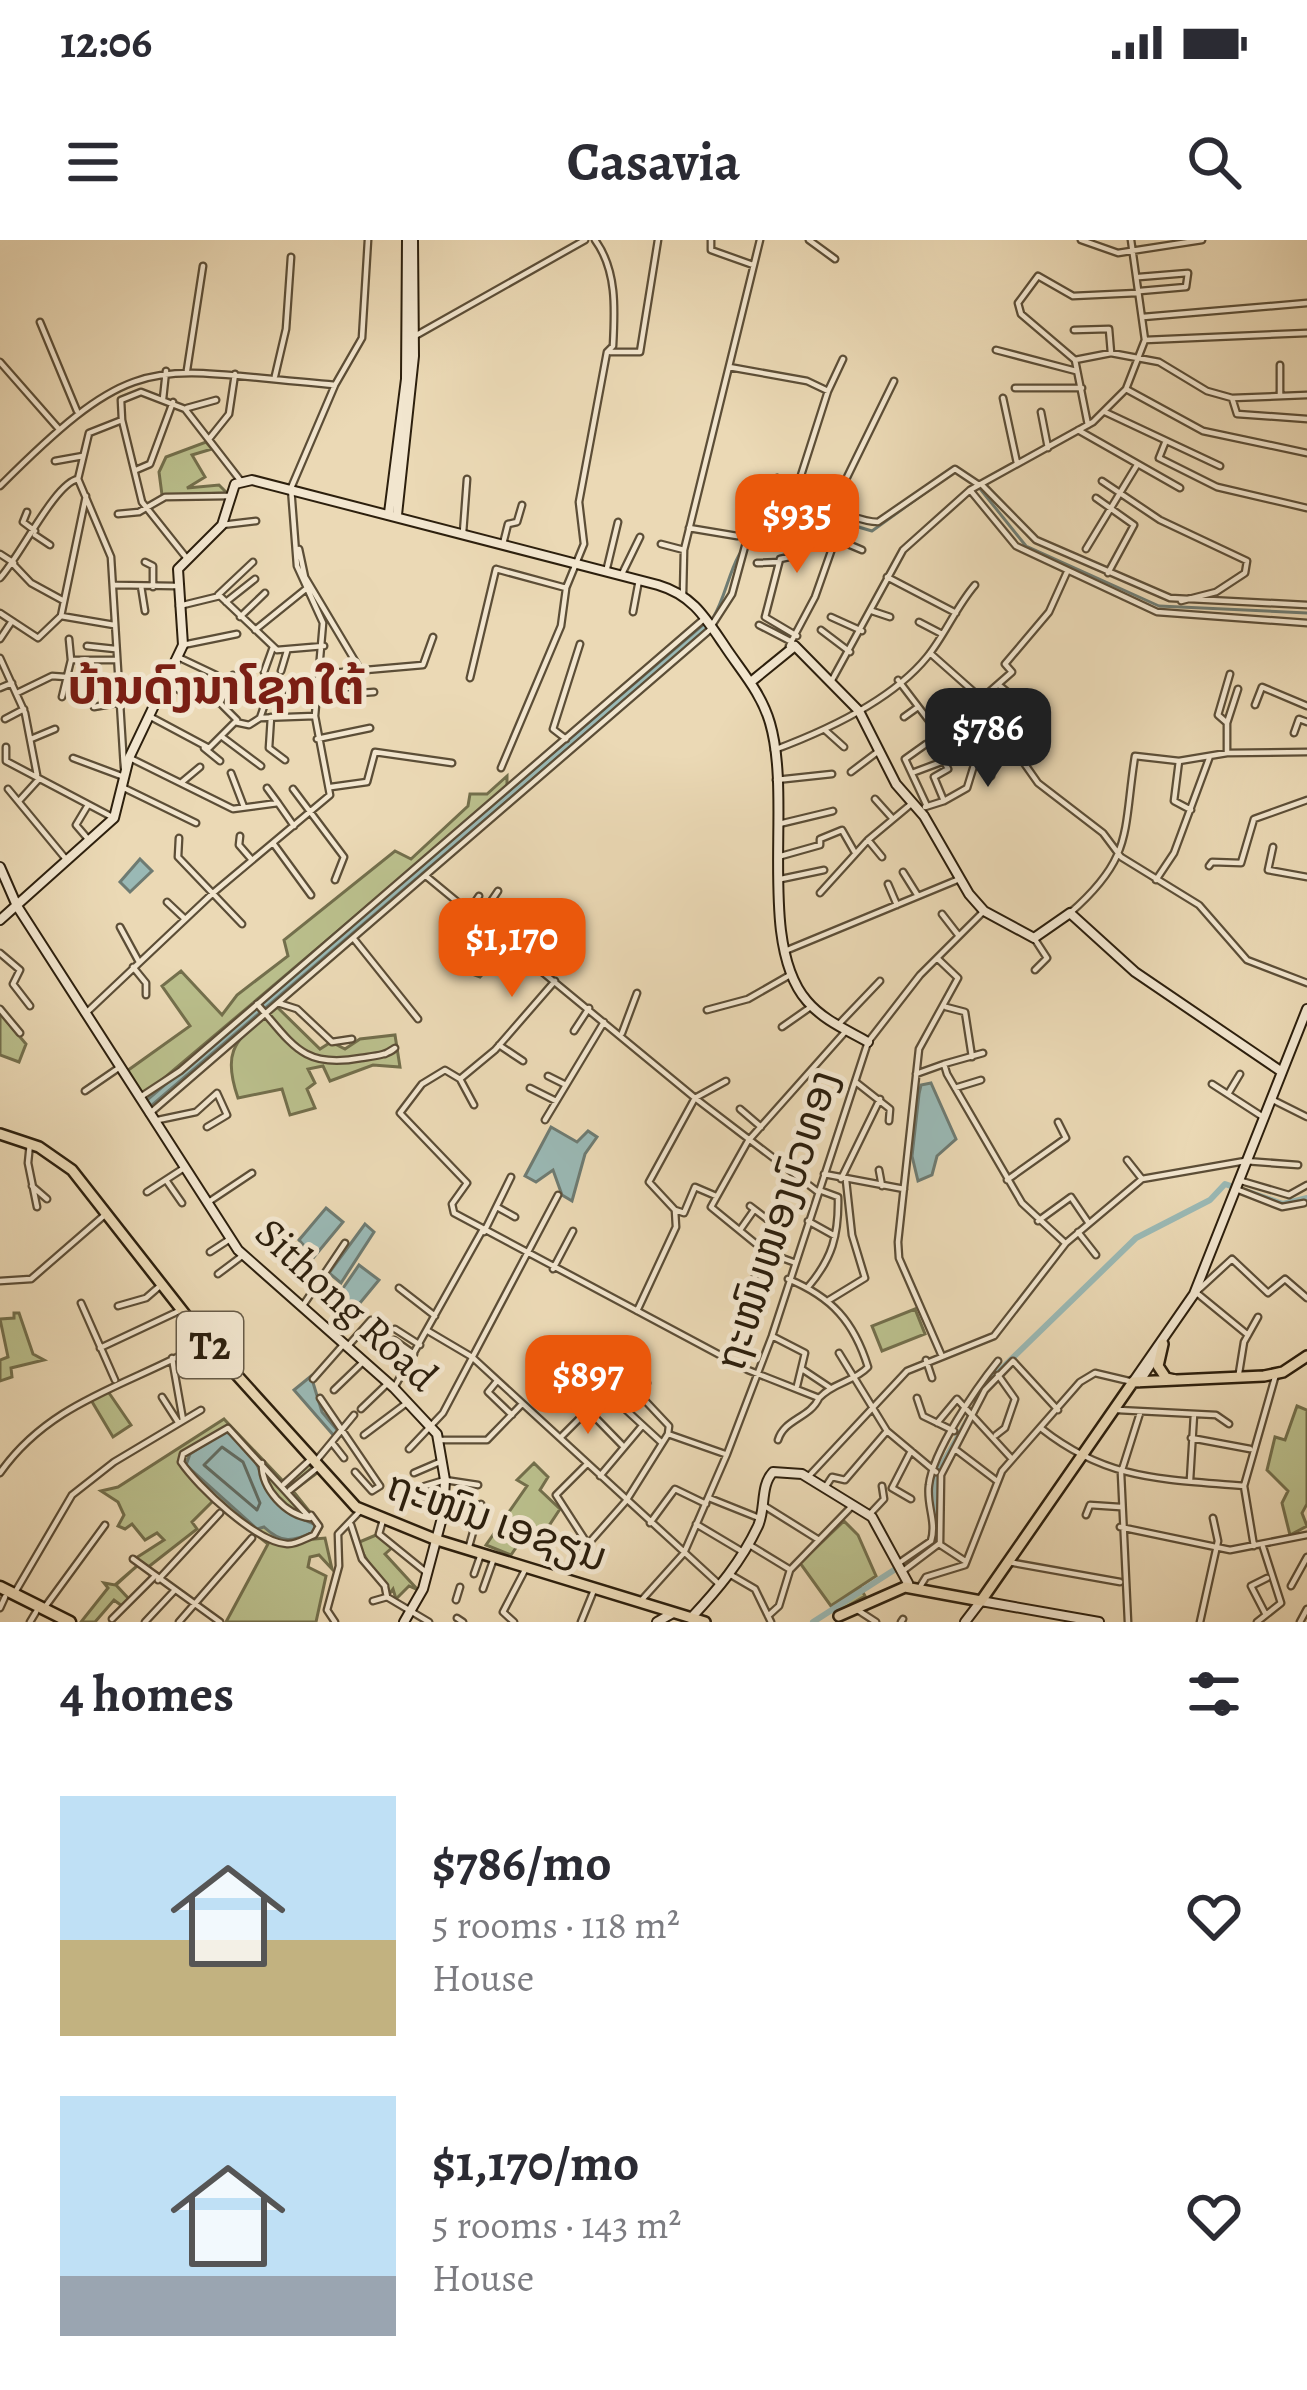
<!DOCTYPE html>
<meta charset="utf-8">
<style>
body{margin:0;font-family:Alegreya,"Noto Sans Lao",serif;background:#f7f7f7;color:#2b2b33;height:100vh;display:flex;flex-direction:column;font-size:45px;white-space:nowrap}
*{box-sizing:border-box;margin:0}
p{font-size:39px;color:#7c7c81}
.icon{flex:none;width:66px;height:66px;fill:none;stroke:currentColor;stroke-width:2;stroke-linecap:round;stroke-linejoin:round}
.map{position:relative;height:1382px;overflow:hidden}
.drawer{display:flex;flex-direction:column;background:#fff;flex:1}
.drawer>*{flex:none}
.price{position:absolute;translate:-50% -102px;padding:0 27px;border-radius:24px;background:#ea580c;color:#fff;font-size:39px;line-height:78px;filter:drop-shadow(0 3px 6px #0008)}
.price::after{content:'';position:absolute;left:50%;top:72px;width:36px;height:27px;margin-left:-18px;background:inherit;clip-path:polygon(0 0,100% 0,50% 100%)}
.price.selected{background:#222;color:#fff}
ul{padding:0;list-style:none}
li{display:flex;align-items:center;gap:36px;height:300px;padding:0 60px}
li span{display:grid;place-items:center;flex:none;width:336px;height:240px;border-radius:0px;color:#555}
li>.icon{margin-inline-start:auto}
span .icon{width:144px;height:144px;fill:#fffc;stroke-width:1}
li b{font-size:51px}
h2{display:flex;justify-content:space-between;align-items:center;height:144px;padding:0 60px;font-size:51px}
.status{display:flex;justify-content:space-between;align-items:center;height:84px;padding:0 60px;background:#fff;direction:ltr}
.status svg{height:33px;fill:currentColor}
header{display:flex;justify-content:space-between;align-items:center;height:156px;padding:0 60px;background:#fff;font-size:54px;font-weight:600}
.map>svg:first-child{display:block}
.green{fill:#babf8c;stroke:#736f4c;stroke-width:3}
.water{fill:#9ab9b5;stroke:#6e7b72;stroke-width:3}
.lines{fill:none;stroke-linecap:round;stroke-linejoin:round}
.shore{stroke:#636c61;stroke-width:3}
.stream{stroke:#6e7b72;stroke-width:3}
.canal{stroke:#9ab9b5;stroke-width:6}
.street-casing{stroke:#5c4e37;stroke-width:9}
.secondary-casing{stroke:#2c1f0d;stroke-width:12}
.primary-casing{stroke:#2c1f0d;stroke-width:14}
.highway-casing{stroke:#2c1f0d;stroke-width:15}
.street{stroke:#f2e6cf;stroke-width:4.5}
.secondary{stroke:#f2e6cf;stroke-width:8}
.primary{stroke:#ebd9b5;stroke-width:9}
.highway{stroke:#ebd9b5;stroke-width:10}
.labels{text-anchor:middle;dominant-baseline:central;stroke-width:10;stroke-linejoin:round;paint-order:stroke}
.shield{fill:#f2e6cf;stroke:#675b47;stroke-width:3}
.shield-label{font-size:39px;font-weight:bold;fill:#2c1f0d}
.street-label{font-size:42px;fill:#2c1f0d;stroke:#f2e6cf}
.quarter-label{font-size:48px;font-weight:bold;fill:#7a1f14;stroke:#f2e6cf}
</style>
<div class="status"><b>12:06</b><svg viewBox="0 0 49 12"><path d="M0 12V9h3v3zM5 12V6h3v6zM10 12V3h3v9zM15 12V0h3v12zM26 1h20v11H26zM47 4h2v5h-2z"/></svg></div>
<header><svg class="icon" aria-label="menu" viewBox="0 0 24 24"><path d="M4 6h16M4 12h16M4 18h16"/></svg>Casavia<svg class="icon" aria-label="search" viewBox="0 0 24 24"><circle cx="10" cy="10" r="6"/><path d="M15 15l6 6"/></svg></header>
<div class="map">
<svg width="1307" height="1382" viewBox="0 0 1307 1382">
<rect width="100%" height="100%" fill="#ebd9b5"/>
<filter id="stains"><feTurbulence type="fractalNoise" baseFrequency=".00167" numOctaves="4"/><feColorMatrix values="0 0 0 0 .2 0 0 0 0 .09 0 0 0 0 .02 0 0 0 .5 -.17"/></filter>
<radialGradient id="worn" r=".72"><stop offset=".6" stop-color="#630" stop-opacity="0"/><stop offset="1" stop-color="#630" stop-opacity=".3"/></radialGradient>
<!-- green -->
<path class="green" d="M206,202l6,7 -20,6 13,22 -18,11 32,-3 8,8 -65,2 -3,-23 7,-15z
M507,536v12l-364,308 -16,-25 63,-45 -28,-40 19,-15 41,44 15,-20 51,-39 -4,-16 111,-89 16,8 57,-53 2,-12h17z
M492,694l15,14 -27,29 -11,-4 -1,-19 -11,-7 18,-5 9,7z
M275,765l45,44 11,-7 14,7 15,-10 35,-4 5,32 -27,-2 -43,16 -7,-15 -15,3 7,14 -8,6 8,19 -25,7 -8,-26 -44,9c-18,-52 1,-58 37,-93z
M0,773l26,31 -7,18 -19,-7z
M915,1069l10,25 -43,17 -10,-25z
M14,1073h5l14,41 11,6 -33,8 1,9 -12,4v-21l8,-3 -8,-38 14,-1z
M107,1150l24,35 -18,12 -22,-37z
M1297,1166l10,4v94l-5,9 5,13 -17,9 -8,-32 6,-12 -21,-21 8,-33 10,3z
M224,1179l59,62 23,-20 11,12 -24,18 29,36 -7,12 10,-1 7,31 -13,-14 -9,2 -2,10 18,9 -10,46h-90l42,-78 -55,-43 -21,21 5,7 -50,39 -11,-10 28,-18 -7,-7 -12,7 -13,-16 -7,5 -7,-3 6,-11 -6,-13 -17,-11 17,-4z
M534,1223l14,14 -8,13 20,19 -23,35 -13,-8 -13,19 -25,-10 41,-59 -10,-6z
M844,1281l14,14 18,41 -44,29 29,-16 4,7 -29,17 -36,-50z
M376,1295l18,11 -9,8 33,36 -9,-4 -13,13 -3,-10 -5,7 -31,-53z
M137,1326l-21,19 13,14 -7,7 -8,-6 -19,22h-14l27,-34 -4,-5 11,2z"/>
<!-- water -->
<path class="water" d="M705,383l4,5 -558,478 -4,-6z
M140,619l12,12 -22,21 -10,-10z
M931,843l25,56 -19,17 -5,19 -14,6 -6,-25 7,-62 2,-9z
M551,887l26,15 11,-11 9,6 -12,17 -13,47 -10,-6 -9,-25 -17,12 -11,-6z
M326,968l17,14 -29,35 -15,-17z
M365,984l9,8 -33,51 -12,-10z
M359,1025l20,15 -24,29 -16,-15z
M311,1136l11,36 16,19 -3,6 -41,-47z
M224,1191c45,20 29,71 90,93l2,7c-24,11 -34,13 -52,-4l-7,2 -71,-64 4,-11z"/>
<g class="lines">
<!-- shore -->
<path class="shore" d="M222,1207l21,15 17,41 -3,7 -53,-45z"/>
<!-- stream -->
<path class="stream" d="M977,245l49,61 133,60 148,7
M713,378c12,-20 15,-43 26,-63 27,-48 91,-38 133,-24l57,-41"/>
<!-- canal -->
<path class="canal" d="M813,1382l120,-77 5,-15 -3,-53 56,-98 145,-141 74,-38 15,-16 58,20 24,-6"/>
<!-- street casing -->
<g class="street-casing">
<path id="street" d="M711,0v10l42,15
M809,0l26,19
M1081,0l37,13 84,-13
M1139,37l49,-4 -2,14 -46,4
M1143,77l164,-14
M40,82l37,89
M1074,90l35,-1 2,24
M415,96l170,-96
M1145,100l162,-7
M996,110l80,21
M610,112h30l18,-112
M1075,120l36,-7 48,9 48,29 25,7 75,-3
M0,122l58,66
M1280,125v31
M729,127l78,14 21,10 15,-32
M187,130l16,-104
M275,136l11,-47 5,-72
M1015,148h67
M1126,149l77,42 104,22
M1003,158l14,65
M1232,158l5,16 70,5
M163,159l3,-28
M187,168l29,-8
M1041,172l7,36
M1105,172l115,54
M122,180l20,82 43,54
M1088,185l-13,-65 -54,-46 -3,-11 20,-27 35,20 64,-3
M1078,190l102,58
M209,199l20,-25 6,-40
M1165,203l-6,15 58,29 90,21
M55,221l28,-5
M136,230l14,-6 23,-62
M1102,241l58,39 87,41 -2,12 -29,19 -35,9
M0,246c141,-141 150,-116 335,-101
M983,246l53,54 134,58 137,7
M970,250l46,56 141,66 150,11
M1096,258l38,27 -26,48
M831,270l63,-129
M27,272l-4,10 12,9
M118,274l21,-2 26,-15 64,-1
M788,276l40,-125
M222,285l34,-4
M793,285l-4,32 -9,2 -15,58 32,19
M767,286l10,-48
M689,288l48,8
M463,293l4,-54
M35,295l15,10
M836,299l26,11
M503,304l5,-20 9,-2 5,-17
M661,304l23,6
M299,309l6,28 56,94
M1086,309l51,-84
M0,314l14,9
M145,322l8,4v21
M757,323l22,-1
M13,324l18,19 33,18
M606,332l12,-50
M621,336l19,-39
M887,337l69,36
M0,338c21,-23 55,-95 78,-99
M115,345l60,1
M141,346l4,25
M218,355l35,-33
M683,355l1,-45 76,-310
M226,362l29,-23
M179,366l41,-10 57,54 47,-4
M872,371l18,6
M633,372l6,-32
M0,373l38,25 23,-22 25,-120
M61,376l53,9
M240,377l25,-24
M831,377l31,14
M919,382l23,12
M712,385l20,-31 15,-55c29,-19 58,-36 93,-27 13,4 24,10 38,10l77,-53 24,16
M759,385l33,17
M255,390l52,-42
M821,390l29,22
M0,399l12,-18
M69,399l2,21
M183,405l54,-11
M87,406l28,3
M789,406l26,-49 25,-71
M930,413l44,39 64,91 65,50 18,24 78,48 48,55 60,23
M178,417l38,18
M0,418l25,55 12,62
M281,431l6,-20
M264,432l9,-25
M320,434l103,-9 10,-28
M470,438l26,-109 70,19 18,-44 -5,-42 28,-150 6,-6c2,-37 4,-76 -18,-106
M832,440l71,-130 67,-60 123,-68 33,-33 19,-49 -14,-100
M898,440l32,42 14,39 -32,12
M167,442l24,16 29,5 13,-28
M1000,446l17,14
M0,448l12,-5
M17,453l35,-17 14,1
M316,456l58,-4
M62,457l9,-37h44
M980,460l32,-28 -7,-8 44,-52 18,-40
M220,463l17,17
M1255,465l7,-18 45,19
M94,467l23,-4
M278,476l5,-28
M151,477l58,31 26,-26 14,3 11,-7 55,-2
M271,477l-2,31 16,12
M904,477l14,-10
M260,478l9,-26
M5,479l19,-10
M1226,482l-8,-7 12,-41
M825,490l19,17
M1294,493l5,-14 8,3
M221,496l40,30
M31,499l24,-10
M317,499l53,-11
M566,499l-13,-10 27,-85
M1007,500l29,-14 4,-21
M926,504l-21,15 22,47
M6,507v14l108,57
M204,508l16,13
M774,510c51,-19 118,-50 153,-93 18,-22 29,-50 48,-72
M1227,513v-30l11,-34
M73,518l51,19
M984,518l7,18
M132,519l101,50 45,-6 16,23
M1179,521l-5,40 17,9
M124,528l-13,-211 -33,-78 11,-46 33,-13 -1,-20 20,-8 44,17 55,71
M501,528l60,-142 5,-37
M851,532l29,-22
M231,533l13,34
M776,540l56,-6
M182,542l18,-15
M122,547l74,36
M331,547l36,-5 8,-30 77,11
M267,548l11,15
M8,549l57,69
M293,549l51,68 -9,23
M875,559l18,20
M19,561l20,-22
M944,561l23,-13 8,-26 32,-16
M925,567l19,-6 -10,-24 14,-8 -4,-8
M779,584l54,-13
M240,596l-1,9 13,15
M179,598l-1,19 64,67
M88,599l-12,-14 12,-20
M868,600l14,17
M273,603l38,52
M1273,607l-5,23 39,7
M781,616l39,-11v-6l22,-9 12,21
M1209,626l3,-4 29,1 13,-44 53,-19
M903,632l15,24
M426,636l269,222 123,94
M781,639l43,-9
M1156,640l18,-27 36,-97
M888,644l9,21
M820,653l48,-53 42,-35
M167,662l18,17
M469,671l10,-15
M1070,673c64,-56 53,-81 65,-157l44,5 48,-8 80,-1
M942,674l17,22
M479,679l19,-28
M120,687l19,35
M1034,698l13,20 -12,12
M354,699l64,80
M505,699l21,-26
M785,711l172,-71
M0,713l20,17 -7,14 17,22
M937,718l21,20 -39,71 -21,193 1,16 42,96
M133,727l13,16v12
M278,763l19,6 35,33 20,-3
M257,764c36,41 46,65 104,54 13,-2 27,-3 34,-10l-10,6
M946,767l19,5 7,45
M0,769l20,24
M707,770l41,-11 42,-24
M85,774l128,-121 117,-98 -15,-79 8,-93 -26,-57 -6,-78 44,-103 27,-47 6,-98
M838,785l42,-44
M782,787l30,-21
M574,791l15,-23
M622,793l15,-40
M499,805l24,16
M983,813l-39,11 3,10 75,129 42,39
M916,834l28,-10
M548,836l18,9
M460,839l35,-29 60,-69
M857,843l33,26 -1,12
M1212,844l51,33
M530,848l26,13
M955,848l26,-8
M85,851l35,-24
M1228,854l12,-20
M139,858l41,-27 525,-453
M1271,859l36,18
M474,865l-14,-26 -15,-9 -23,14 -22,29 67,70 -15,21 2,9 294,157 71,28c15,-16 35,-16 49,-31 -14,-45 -36,-70 -80,-88
M740,869l21,18
M149,874l563,-486
M158,880l38,-8 21,-19 10,22 -20,12
M545,880l59,-98
M30,903l-2,20 9,44
M1127,920l15,19
M879,930l3,16
M824,934l80,15
M841,939l39,-80
M166,940l16,23
M1007,940l59,-42 -8,-16
M1238,940l51,15 18,-10
M32,946l15,13
M1236,949l46,18 22,-4
M147,952l37,-24
M207,963l45,-30
M750,966l26,20 -22,53
M497,967l18,10
M675,970l9,3 11,-26 21,9
M808,981l27,15
M1038,981l33,-24 17,25
M740,990l14,-20
M484,992l27,-55
M1078,992l18,23
M210,1012l20,-13
M793,1022l-27,-10 -55,-45 37,-66 97,-109
M553,1029l20,-38
M218,1034l24,-18
M0,1041l31,-2 76,-66
M808,1047c24,-28 31,-52 30,-90l-19,-7
M399,1048l36,28
M1194,1054l38,-35 36,34 17,-14 22,19
M1198,1054l50,41
M829,1060l36,-22 -13,-43 -6,-55
M81,1063l34,77
M304,1064l41,-61
M118,1066l28,-8 15,-13
M637,1071l39,-84 -1,-17 -26,-28 46,-84 31,-17
M395,1089l25,16
M428,1091l44,26 248,228
M772,1096l33,17 -8,33
M394,1100l20,14
M347,1107l24,-27
M100,1108l81,-38
M839,1113l48,78 49,41
M172,1118l11,62
M926,1120l6,18
M802,1129l27,18
M1239,1133l5,-31 14,-25
M313,1139l30,-34
M497,1141l-9,11 24,23
M394,1148l88,-157
M334,1150l29,-28
M162,1157l16,25
M320,1158l60,88
M917,1158l6,18 31,15
M624,1168l38,35
M361,1169l26,-25
M1118,1170l98,5 13,9
M937,1183l20,-24 55,60
M1042,1189c66,52 122,50 202,57
M668,1194l57,20
M364,1195l44,-33
M996,1195l9,-7 10,-29 -17,-24
M561,1197l27,-27 36,37
M1191,1198l59,11
M441,1200h46l35,-36
M778,1200c6,-21 32,-22 41,-42
M333,1204l11,14
M409,1209l34,-36 115,-218
M955,1209l42,32
M316,1221l38,-46
M262,1223c-1,26 24,52 48,55l-82,-90 -45,26 -2,8c17,25 75,80 106,82 8,1 19,-6 27,-9l5,-9 -8,-11
M355,1232l17,19 8,-5
M0,1233c51,-73 131,-88 204,-130
M414,1233l28,-12
M600,1236l42,-50
M808,1237l99,-106 87,-35 72,-93 76,-64 103,-18 53,4
M1190,1240l4,-66
M284,1244l26,-24
M826,1246l6,-9 13,3 42,-49
M290,1250l27,-22
M426,1258l-1,-12 20,-6 33,5
M709,1258l50,20
M911,1259l-19,-11 19,-37
M763,1265l56,35
M869,1275l15,-16 -2,-13
M1086,1275l4,-10 30,2
M383,1280l-4,14 48,39
M650,1283l25,-34 31,15
M696,1284l47,28
M351,1285l11,34 23,27
M1120,1287l110,23 77,-15
M587,1303l-31,-48 31,-31
M748,1304l41,25
M939,1304l26,17
M1254,1306l-10,-60 32,-112
M468,1310l13,-46
M133,1319l87,63
M1008,1322l112,20
M899,1323l32,-22c6,-20 -5,-36 -2,-56 4,-34 47,-97 69,-124
M903,1331l37,-28 1,-68 44,-85 28,-29 45,49
M474,1334l7,-20
M731,1335l24,14 16,33
M558,1338l68,-77 42,-67 1,-8 -32,-34 10,-9
M158,1340l62,-67
M921,1345l5,-8 39,-12 37,-94 78,-89 15,-9 38,9
M1291,1346l16,-29
M385,1347l2,10 42,25
M483,1349l11,-31
M14,1354l58,-99 42,-33 87,-52
M456,1360l4,-13
M373,1361l14,-4
M639,1363l45,-50 43,-99 45,-118 96,-294 52,-67 64,-64
M45,1367l60,-82
M0,1368l5,-11
M856,1369l20,13
M1265,1373l-14,-27 16,-8
M768,1376l11,-10 11,-36 63,-65
M457,1378l6,4
M112,1379l42,-42
M30,1382l6,-10
M145,1382l29,-31
M179,1382l73,-84
M335,1382l-8,-12 12,-44 -1,-32 23,-24
M514,1382l-11,-10 23,-44
M581,1382l13,-32
M901,1382l2,-3
M1128,1382l-7,-149 19,-60
M1200,1382l18,-81 -5,-23
M1257,1382l24,-19 -18,-56
M1300,1382l7,-13"/>
</g>
<!-- secondary casing -->
<g class="secondary-casing">
<path id="secondary" d="M389,273l17,-134 1,-139
M397,275l17,-159 -1,-116
M752,441l43,-35 64,65 37,73 28,32 45,78 15,17 50,27 36,-25 65,59 147,100
M0,627l17,39 221,344 156,138 43,46 8,46 -2,34 -20,75 -19,33
M0,680l114,-102 15,-60 54,-113 -5,-76 44,-44 13,-41 17,-4 406,105c34,10 47,32 66,60 17,26 37,47 46,78 23,78 -14,219 37,278 16,19 40,29 61,41
M1133,1142l61,-88 113,-285
M1139,1142l17,-26
M691,1378c27,-29 50,-56 67,-92 8,-18 2,-40 15,-54l29,2 70,43 36,66
M657,1382l16,-9
M965,1382l16,-21 118,21"/>
</g>
<!-- primary casing -->
<g class="primary-casing">
<path id="primary" d="M0,894l39,13 33,23 134,171 150,166 81,33 268,82
M1163,1104l-5,22 8,12 9,2
M839,1376l66,-29 76,14 152,-219 131,-6 19,-4 24,-16"/>
</g>
<!-- highway casing -->
<g class="highway-casing">
<path id="highway" d="M0,1347l70,35"/>
</g>
<!-- street -->
<use href="#street" class="street"/>
<!-- secondary -->
<use href="#secondary" class="secondary"/>
<!-- primary -->
<use href="#primary" class="primary"/>
<!-- highway -->
<use href="#highway" class="highway"/>
</g>
<g class="labels">
<!-- shield labels -->
<rect class="shield" x="177" y="1072" width="66" height="66" rx="9"/>
<g class="shield-label">
<text x="210" y="1105">T2</text>
</g>
<!-- street labels -->
<g class="street-label">
<text transform="translate(777 980) rotate(-72)">ຖະໜົນໜອງບົວທອງ</text>
<text transform="translate(347 1064) rotate(43)">Sithong Road</text>
<text transform="translate(497 1281) rotate(19)">ຖະໜົນ ເອຊຽນ</text>
</g>
<!-- quarter labels -->
<g class="quarter-label">
<text x="216" y="448">ບ້ານດົງນາໂຊກໃຕ້</text>
</g>
</g>
<rect width="100%" height="100%" filter="url(#stains)"/>
<rect width="100%" height="100%" fill="url(#worn)"/>
</svg>
<b class="price" style="left:797px;top:336px">$935</b>
<b class="price selected" style="left:988px;top:550px">$786</b>
<b class="price" style="left:512px;top:760px">$1,170</b>
<b class="price" style="left:588px;top:1197px">$897</b>
</div>
<section class="drawer">
<h2>4 homes<svg class="icon" aria-label="filters" viewBox="0 0 24 24"><path d="M4 7h16M4 17h16"/><circle cx="9" cy="7" r="2"/><circle cx="15" cy="17" r="2"/></svg></h2>
<ul>
<li><span style="background:linear-gradient(#bfe0f5 60%,#c2b280 0)"><svg class="icon" aria-label="home" viewBox="0 0 24 24"><path d="M3 11l9-7 9 7M6 9v11h12V9"/></svg></span><div><b>$786/mo</b><p>5 rooms · 118 m²</p><p>House</p></div><svg class="icon" aria-label="heart" viewBox="0 0 24 24"><path d="M12 20l-8-8c-3-5 5-10 8-4 3-6 11-1 8 4z"/></svg></li>
<li><span style="background:linear-gradient(#bfe0f5 75%,#9aa5b1 0)"><svg class="icon" aria-label="home" viewBox="0 0 24 24"><path d="M3 11l9-7 9 7M6 9v11h12V9"/></svg></span><div><b>$1,170/mo</b><p>5 rooms · 143 m²</p><p>House</p></div><svg class="icon" aria-label="heart" viewBox="0 0 24 24"><path d="M12 20l-8-8c-3-5 5-10 8-4 3-6 11-1 8 4z"/></svg></li>
</ul>
</section>
